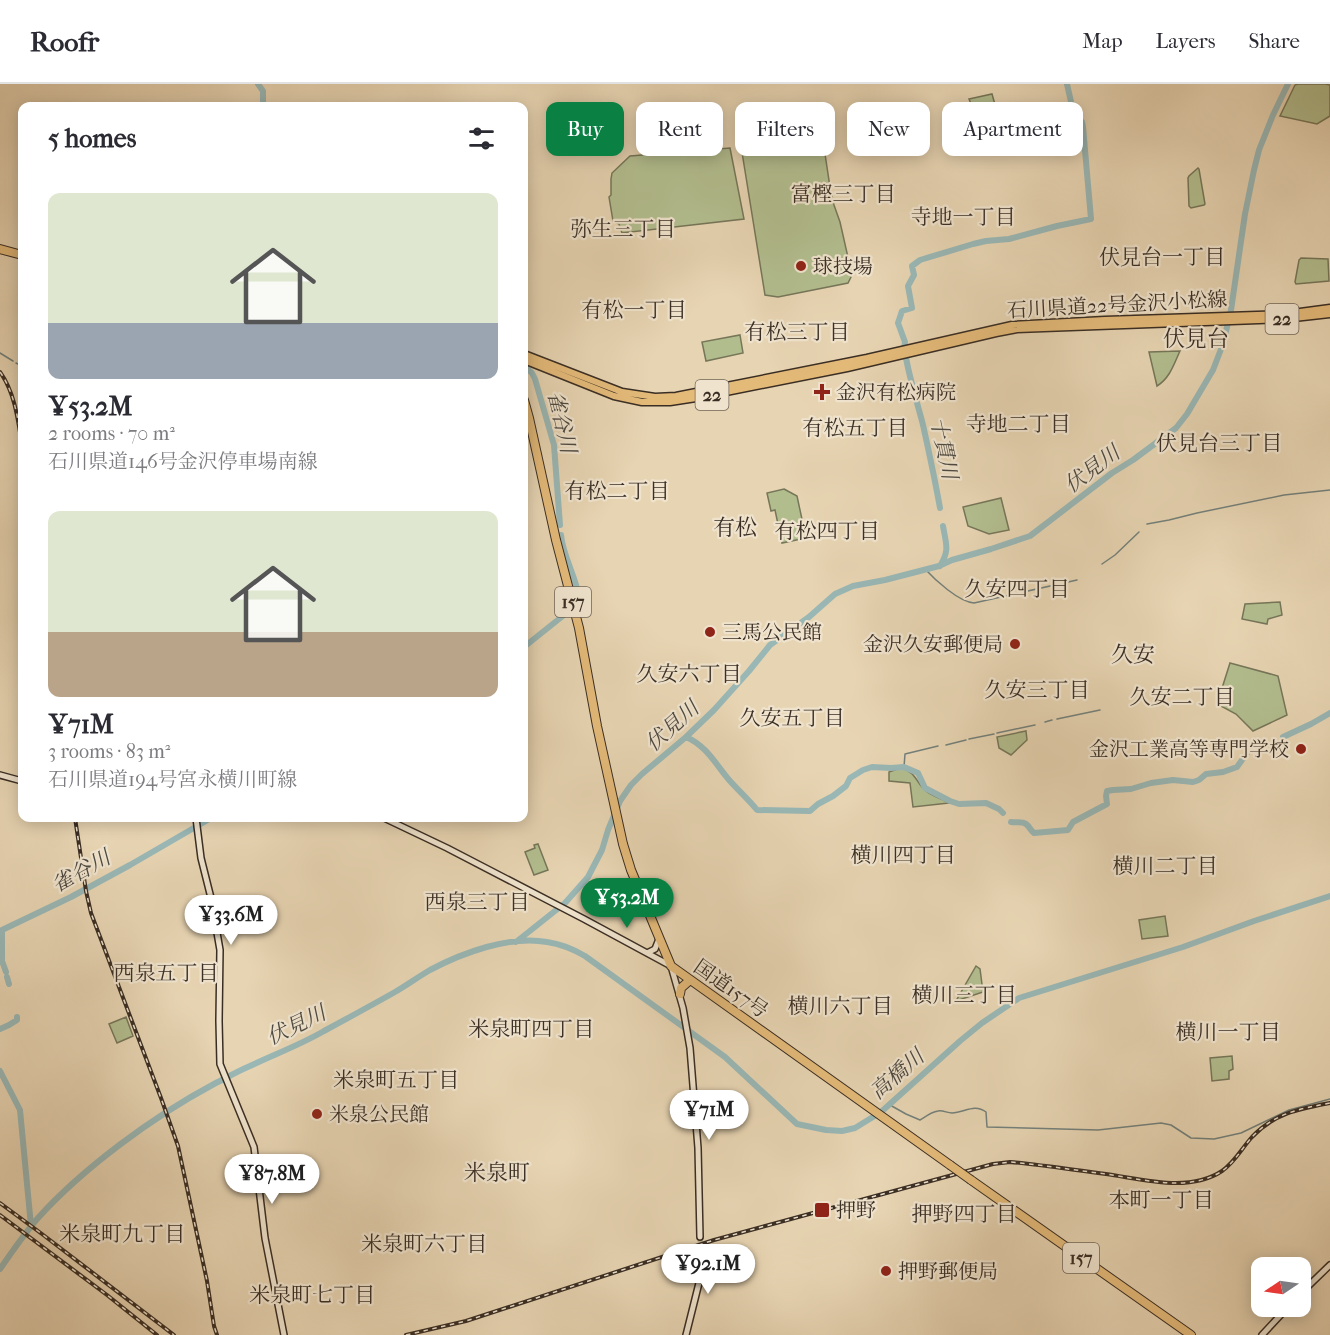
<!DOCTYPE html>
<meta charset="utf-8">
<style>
body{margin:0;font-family:"IM FELL French Canon","Noto Serif JP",serif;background:#f7f7f7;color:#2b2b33;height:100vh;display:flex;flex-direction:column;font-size:22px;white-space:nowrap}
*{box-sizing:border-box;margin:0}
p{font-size:20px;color:#7c7c81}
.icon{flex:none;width:33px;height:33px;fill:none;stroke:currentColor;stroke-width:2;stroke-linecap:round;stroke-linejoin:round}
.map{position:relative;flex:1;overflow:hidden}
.details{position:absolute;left:18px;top:18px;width:510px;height:720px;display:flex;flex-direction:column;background:#fff;border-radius:12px;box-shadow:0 3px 15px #0003}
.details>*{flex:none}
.hud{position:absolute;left:546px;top:18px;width:570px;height:54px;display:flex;gap:12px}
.needle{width:39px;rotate:257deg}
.buttons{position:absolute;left:1251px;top:1173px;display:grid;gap:12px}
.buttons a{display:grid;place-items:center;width:60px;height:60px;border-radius:12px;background:#fff;box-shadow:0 3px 15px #0003;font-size:30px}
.price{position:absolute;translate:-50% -51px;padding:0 14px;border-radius:21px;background:#fff;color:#222;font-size:20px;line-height:39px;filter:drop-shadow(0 2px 3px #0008)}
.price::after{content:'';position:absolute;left:50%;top:36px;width:18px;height:14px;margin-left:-9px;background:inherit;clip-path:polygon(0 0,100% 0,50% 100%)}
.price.on{background:#0b8043;color:#fff}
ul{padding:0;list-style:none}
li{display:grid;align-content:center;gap:12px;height:318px;padding:0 30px}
li span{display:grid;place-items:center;height:186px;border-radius:12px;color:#555}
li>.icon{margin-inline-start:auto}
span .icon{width:108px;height:108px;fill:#fffc;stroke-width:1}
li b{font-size:26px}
h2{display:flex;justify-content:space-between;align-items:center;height:72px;padding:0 30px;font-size:26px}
.pill{padding:0 21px;border-radius:12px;background:#fff;box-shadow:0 3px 15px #0003;font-size:21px;line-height:54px}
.pill.on{background:#0b8043;color:#fff}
header{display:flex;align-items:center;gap:36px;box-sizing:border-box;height:84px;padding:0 30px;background:#fff;border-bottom:2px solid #e1e1e2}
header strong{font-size:28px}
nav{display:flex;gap:33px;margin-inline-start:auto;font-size:21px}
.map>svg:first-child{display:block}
.green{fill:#b2bd8e;stroke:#767659;stroke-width:1.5}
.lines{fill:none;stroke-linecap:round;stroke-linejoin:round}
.stream{stroke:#73807b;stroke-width:1.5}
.river{stroke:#99b7b5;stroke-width:6}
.secondary-tunnel{stroke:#c4b396;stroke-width:5;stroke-dasharray:5 2.5;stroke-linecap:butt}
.secondary-casing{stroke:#3a2e24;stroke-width:8}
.primary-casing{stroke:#3a2e24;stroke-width:9}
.highway-casing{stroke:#3a2e24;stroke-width:10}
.secondary{stroke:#efe3cd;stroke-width:5}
.primary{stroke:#e4ba79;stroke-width:6}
.highway{stroke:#e4ba79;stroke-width:8}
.rail-casing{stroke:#3a2e24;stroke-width:4}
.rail{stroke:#efe3cd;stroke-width:1.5;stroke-dasharray:4.5;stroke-linecap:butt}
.highway-bridge-casing{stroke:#3a2e24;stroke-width:10;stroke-linecap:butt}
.highway-bridge{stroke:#e4ba79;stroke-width:8}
.poi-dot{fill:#8f2418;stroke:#efe3cd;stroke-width:2}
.labels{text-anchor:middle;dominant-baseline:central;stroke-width:4.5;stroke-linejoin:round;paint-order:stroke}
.shield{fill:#efe3cd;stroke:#706457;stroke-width:1.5}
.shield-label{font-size:18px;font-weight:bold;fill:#3a2e24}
.poi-label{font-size:20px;fill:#3a2e24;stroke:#efe3cd;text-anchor:start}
.street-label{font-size:20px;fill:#3a2e24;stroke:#efe3cd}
.neighbourhood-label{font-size:21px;fill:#3a2e24;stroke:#efe3cd}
.water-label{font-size:21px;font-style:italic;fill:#4d4941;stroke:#efe3cd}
.quarter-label{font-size:22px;fill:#3a2e24;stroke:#efe3cd}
</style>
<header>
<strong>Roofr</strong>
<nav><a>Map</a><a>Layers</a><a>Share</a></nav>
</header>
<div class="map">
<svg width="1330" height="1251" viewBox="0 0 1330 1251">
<rect width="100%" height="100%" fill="#e7d4b2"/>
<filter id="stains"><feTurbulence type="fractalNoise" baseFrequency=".00333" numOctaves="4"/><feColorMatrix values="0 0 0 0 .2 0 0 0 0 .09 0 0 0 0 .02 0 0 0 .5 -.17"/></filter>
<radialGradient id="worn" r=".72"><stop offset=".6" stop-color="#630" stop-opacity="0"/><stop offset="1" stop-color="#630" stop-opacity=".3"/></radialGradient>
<!-- green -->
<path class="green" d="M1298,0h27l5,1v31l-13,8 -37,-8 15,-31z
M992,10l9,32 -18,6 -14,-33z
M822,50l8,53 4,18 6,17 12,53 -4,8 -70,14 -13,-2 -24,-149z
M730,64l14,71 -122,14 -3,-9 -6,-3 -4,-24 2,-2v-16l1,-6 18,-17z
M1198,84l1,1 6,35 -1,1 -13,3 -2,-2 -1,-28 1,-2z
M1301,174l27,1 1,22 -33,3 -1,-2 4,-22z
M740,251l3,18 -37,8 -4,-19z
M1180,267c-6,13 -10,27 -23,35l-8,-34z
M784,405l13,7 9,42 -24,5 -7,-33 -4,1 -4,-18z
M1001,414l8,32 -20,4 -21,-8 -5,-19z
M1280,518l2,13 -14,4 -1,5 -25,-5 3,-15z
M1230,579l48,13 9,39 -34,16 -17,-17 -19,-10z
M1026,647l1,9 -16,15 -12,-7 -2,-11z
M900,684c16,3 16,15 26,23 6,5 16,8 23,12l-36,4 -3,-24 -21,-2v-9z
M538,760l10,26 -14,5 -9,-23 10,-4 -1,-3z
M1165,832l3,20 -26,3 -3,-19z
M976,882l4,3 3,23 -27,9z
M126,933l7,19 -16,7 -8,-19z
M1232,972l1,13 -4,2v8l-17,2 -2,-23z"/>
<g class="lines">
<!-- stream -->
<path class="stream" d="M0,269l13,8
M16,279l6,3
M1147,440l22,-4 28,-7 87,-18 46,-5
M1102,480l13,-9 24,-23
M925,485c10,11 34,33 49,34l103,-23
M1057,635l43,-9
M1045,638l7,-2
M997,649l38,-8
M969,655l25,-5
M946,661l20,-5
M904,683l1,-13 33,-8
M890,1021l16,9 14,6c5,-3 11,-8 18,-9 5,-1 9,2 14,2 12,0 22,-10 34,-1l1,15 111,3 63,-7 10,2 20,13 23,1 27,-6 48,-23 41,-11"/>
<!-- river -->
<path class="river" d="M258,0l5,7v15
M524,282l8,7 3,6 19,66 6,80
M940,424c-5,-28 -11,-56 -17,-83 -4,-17 -21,-70 -18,-83l-7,-19 4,-12 10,-3 -4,-22 6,-11 -2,-9 8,-6 53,-16 13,-3 23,-2 48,-13 34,-7 -8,-92 -1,-5 -8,-7 -7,-31
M561,451c2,24 20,49 18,73
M940,482c10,-16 6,-22 3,-40
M524,563l45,-36
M686,653c21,9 30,28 44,44 9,10 19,19 27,29l53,1 8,-7 15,-8 13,-10 4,-8 13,-8 9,-3 19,1 13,-1 14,6 7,15 25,13 9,3 27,-1 13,6 4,4
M1283,653l28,-13 19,-11
M1011,738c5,1 11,-1 15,2 4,3 4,6 8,9l34,-3 5,-8 34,-18 -1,-8 1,-5 6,-1 18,-1 20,-6 22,-3 20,2 6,-2 7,-6 17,-2 14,-5 15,-21
M516,858l49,-39 23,-26 14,-27 6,-20 12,-29 11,-16 11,-11 44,-37 28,-27 35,-39 21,-26 39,-28 26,-23 18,-8 32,-6 54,-14 13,-6 39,-11 39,-13 82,-63 21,-13 43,-32 11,-14 26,-44 10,-26 8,-34 14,-96 9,-44 5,-20 14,-35 15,-31
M6,888l-4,-11v-31l69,-33 59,-32 81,-47
M7,893l2,7
M0,945l9,-4 8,-5v-3
M0,987l20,39 11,116
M0,1185c12,-17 24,-35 38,-51 45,-50 116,-102 176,-134 12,-6 24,-13 36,-18 25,-12 50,-21 74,-35 24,-13 48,-26 71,-39 12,-7 23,-15 35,-22 32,-17 80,-35 117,-28 14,2 26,7 38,14l140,101 72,67 29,6 16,1 13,-3 26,-16 79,-71 22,-18 37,-25 164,-51 71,-26 76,-25"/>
<!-- secondary-tunnel -->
<path class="secondary-tunnel" d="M700,1166v-13"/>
<!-- secondary casing -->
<g class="secondary-casing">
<path id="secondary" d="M0,691l22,6
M196,734l5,40 10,40 9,52 -1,71 1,43 34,83 11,91 19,97
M384,734l63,30 137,71 87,47 12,42 7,40 8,100 2,89
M647,869l8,-4 4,-10
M1300,1210l30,-29
M686,1251l13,-52 1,-33
M1262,1251l27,-29"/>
</g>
<!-- primary casing -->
<g class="primary-casing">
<path id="primary" d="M524,270l98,38 33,5 21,-1 191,-38 145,-33 93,-5 180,-6 45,-6
M524,276l90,36 28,6h28l26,-4 151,-30 149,-35 21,-4 268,-10 45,-5"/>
</g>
<!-- highway casing -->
<g class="highway-casing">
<path id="highway" d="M0,165l22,6
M524,316l5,18 27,122 23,88 18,98 26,118 8,26 40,96 279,199
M680,910l1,-6 9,-8
M971,1096l220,155"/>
</g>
<!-- secondary -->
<use href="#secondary" class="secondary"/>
<!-- primary -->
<use href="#primary" class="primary"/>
<!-- highway -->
<use href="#highway" class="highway"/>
<!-- rail casing -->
<g class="rail-casing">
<path id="rail" d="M0,288c15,21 18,48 22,73
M75,734l11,73 5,22 70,185 17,48 29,135 7,45 3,9
M0,1119l42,31 132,101
M0,1131l107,80 50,40
M406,1251l60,-14 248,-81 279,-76 17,-2c32,3 64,8 96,12 36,5 83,19 116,-3 13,-9 20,-23 30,-34 23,-24 47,-28 78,-34"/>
</g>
<!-- rail -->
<use href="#rail" class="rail"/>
<!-- highway-bridge casing -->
<g class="highway-bridge-casing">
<path id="highway-bridge" d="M950,1081l21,15"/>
</g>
<!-- highway-bridge -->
<use href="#highway-bridge" class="highway-bridge"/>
</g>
<!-- markers -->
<g class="poi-dot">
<circle cx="801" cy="182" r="6"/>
<path d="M819 299h6v6h6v6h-6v6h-6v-6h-6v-6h6z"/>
<circle cx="710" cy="548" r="6"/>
<circle cx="1015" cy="560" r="6"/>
<circle cx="1301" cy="665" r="6"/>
<circle cx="317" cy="1030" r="6"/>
<rect x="814" y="1118" width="16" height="16" rx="3"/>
<circle cx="886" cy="1187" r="6"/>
</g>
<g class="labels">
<!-- shield labels -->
<g class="shield">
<rect x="1265.5" y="220" width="33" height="30" rx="4.5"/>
<rect x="695.5" y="296" width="33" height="30" rx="4.5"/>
<rect x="555" y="503" width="36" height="30" rx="4.5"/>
<rect x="1063" y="1159" width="36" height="30" rx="4.5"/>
</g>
<g class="shield-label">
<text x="1282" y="235">22</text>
<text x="712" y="311">22</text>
<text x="573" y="518">157</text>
<text x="1081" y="1174">157</text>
</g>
<!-- poi labels -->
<g class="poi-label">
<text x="813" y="182">球技場</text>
<text x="836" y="308">金沢有松病院</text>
<text x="722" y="548">三馬公民館</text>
<text x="1003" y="560" text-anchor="end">金沢久安郵便局</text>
<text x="1289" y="665" text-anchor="end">金沢工業高等専門学校</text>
<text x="329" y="1030">米泉公民館</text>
<text x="836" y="1126">押野</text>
<text x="898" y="1187">押野郵便局</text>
</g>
<!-- street labels -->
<g class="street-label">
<text transform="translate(1117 221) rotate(-3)">石川県道22号金沢小松線</text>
<text transform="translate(731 905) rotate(35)">国道157号</text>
</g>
<!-- neighbourhood labels -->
<g class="neighbourhood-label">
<text x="843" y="110">富樫三丁目</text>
<text x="963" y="133">寺地一丁目</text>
<text x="623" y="145">弥生三丁目</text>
<text x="1162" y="173">伏見台一丁目</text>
<text x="634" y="226">有松一丁目</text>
<text x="797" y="248">有松三丁目</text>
<text x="1018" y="340">寺地二丁目</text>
<text x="855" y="344">有松五丁目</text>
<text x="1219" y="359">伏見台三丁目</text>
<text x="617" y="407">有松二丁目</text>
<text x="827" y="447">有松四丁目</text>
<text x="1017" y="505">久安四丁目</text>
<text x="689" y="590">久安六丁目</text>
<text x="1037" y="606">久安三丁目</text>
<text x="1182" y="613">久安二丁目</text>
<text x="792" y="634">久安五丁目</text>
<text x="903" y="771">横川四丁目</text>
<text x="1165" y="782">横川二丁目</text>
<text x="477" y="818">西泉三丁目</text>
<text x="166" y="889">西泉五丁目</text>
<text x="964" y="911">横川三丁目</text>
<text x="840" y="922">横川六丁目</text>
<text x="531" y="945">米泉町四丁目</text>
<text x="1228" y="948">横川一丁目</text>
<text x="396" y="996">米泉町五丁目</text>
<text x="1161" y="1116">本町一丁目</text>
<text x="964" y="1130">押野四丁目</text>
<text x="122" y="1150">米泉町九丁目</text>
<text x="424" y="1160">米泉町六丁目</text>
<text x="312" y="1211">米泉町七丁目</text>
</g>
<!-- water labels -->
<g class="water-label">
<text transform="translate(562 338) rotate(77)">雀谷川</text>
<text transform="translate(944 364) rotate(78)">十貫川</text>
<text transform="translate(1092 385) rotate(-37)">伏見川</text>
<text transform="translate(672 642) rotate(-42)">伏見川</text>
<text transform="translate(81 787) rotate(-29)">雀谷川</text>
<text transform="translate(296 941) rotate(-26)">伏見川</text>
<text transform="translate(897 990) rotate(-41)">高橋川</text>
</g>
<!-- quarter labels -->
<g class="quarter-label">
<text x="1196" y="255">伏見台</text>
<text x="735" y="444">有松</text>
<text x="1133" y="571">久安</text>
<text x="497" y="1089">米泉町</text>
</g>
</g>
<rect width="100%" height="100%" filter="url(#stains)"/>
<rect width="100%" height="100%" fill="url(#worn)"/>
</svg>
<div class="buttons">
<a><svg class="needle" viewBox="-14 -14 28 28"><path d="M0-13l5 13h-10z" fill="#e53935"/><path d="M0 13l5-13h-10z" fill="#7c7c81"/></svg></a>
</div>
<b class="price on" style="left:627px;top:845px">¥53.2M</b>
<b class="price" style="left:231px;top:862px">¥33.6M</b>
<b class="price" style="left:709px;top:1057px">¥71M</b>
<b class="price" style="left:272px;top:1121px">¥87.8M</b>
<b class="price" style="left:708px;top:1211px">¥92.1M</b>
<div class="hud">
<a class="pill on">Buy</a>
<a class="pill">Rent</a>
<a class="pill">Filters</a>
<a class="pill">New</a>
<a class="pill">Apartment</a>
</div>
<section class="details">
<h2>5 homes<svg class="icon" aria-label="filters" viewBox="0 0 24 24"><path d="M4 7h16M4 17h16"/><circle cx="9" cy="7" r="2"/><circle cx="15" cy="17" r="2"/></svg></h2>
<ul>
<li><span style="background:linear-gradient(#dfe7d0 70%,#9aa5b1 0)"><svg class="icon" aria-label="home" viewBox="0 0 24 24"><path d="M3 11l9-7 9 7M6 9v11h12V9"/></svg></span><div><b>¥53.2M</b><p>2 rooms · 70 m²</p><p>石川県道146号金沢停車場南線</p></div></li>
<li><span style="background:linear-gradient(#dfe7d0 65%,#b9a48a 0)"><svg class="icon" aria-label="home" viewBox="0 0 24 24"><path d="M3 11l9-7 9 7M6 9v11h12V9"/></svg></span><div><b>¥71M</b><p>3 rooms · 83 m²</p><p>石川県道194号宮永横川町線</p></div></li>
</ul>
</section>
</div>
